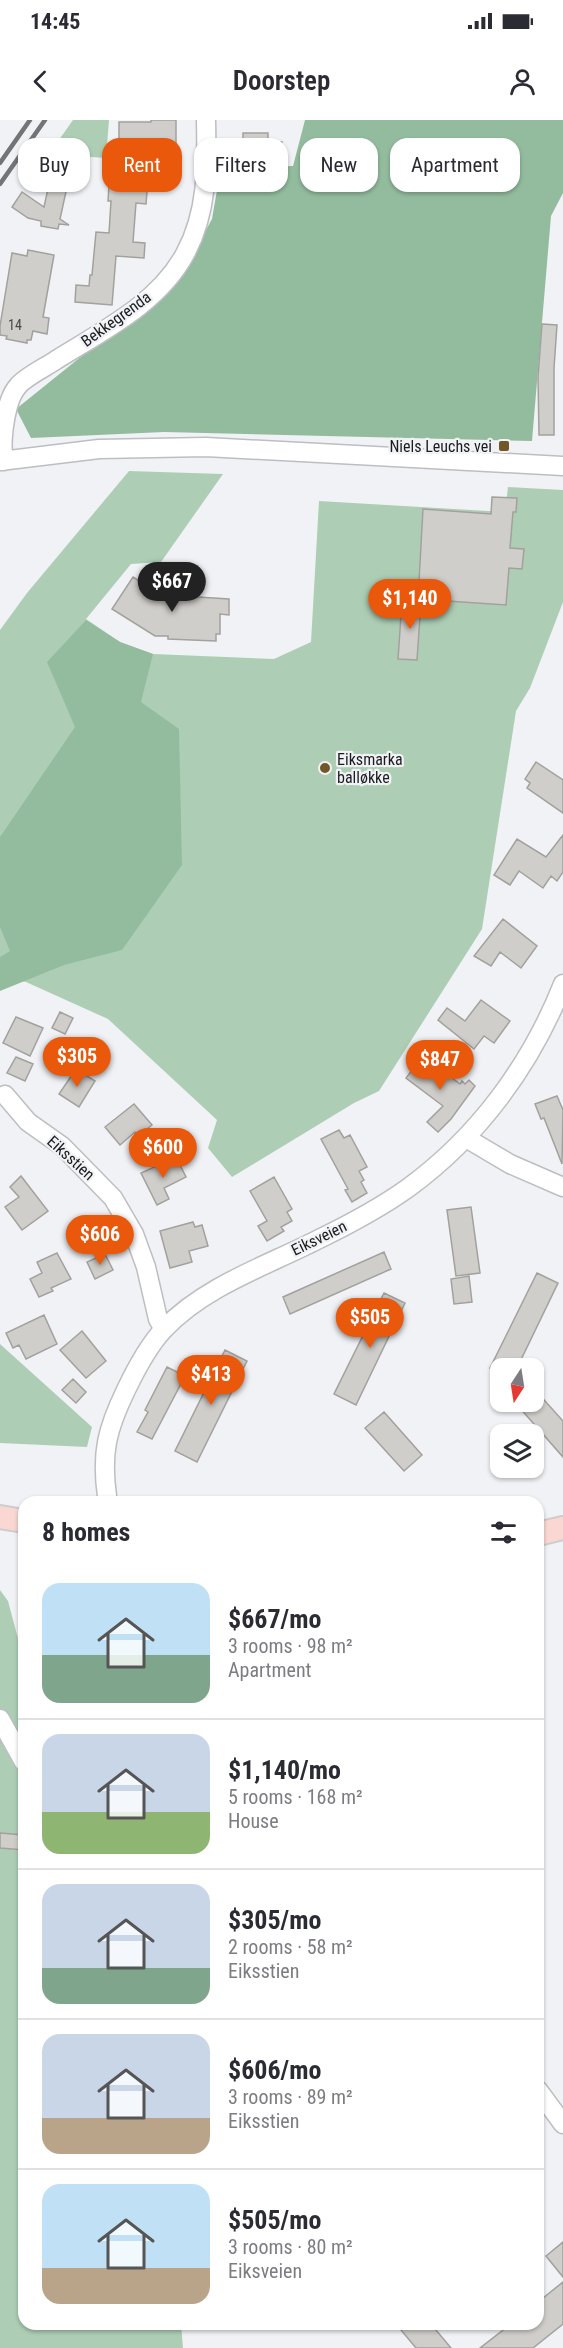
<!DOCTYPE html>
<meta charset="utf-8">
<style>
body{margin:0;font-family:"Roboto Condensed",sans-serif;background:#f7f7f7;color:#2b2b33;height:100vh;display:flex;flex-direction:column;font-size:22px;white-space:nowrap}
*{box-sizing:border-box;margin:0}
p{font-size:20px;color:#7c7c81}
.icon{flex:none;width:33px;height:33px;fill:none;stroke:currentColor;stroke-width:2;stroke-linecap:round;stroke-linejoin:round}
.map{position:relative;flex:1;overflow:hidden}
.sheet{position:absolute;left:18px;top:1376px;width:526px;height:834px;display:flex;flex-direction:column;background:#fff;border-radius:18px;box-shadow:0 2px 4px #0004}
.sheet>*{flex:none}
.top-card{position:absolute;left:18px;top:18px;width:528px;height:54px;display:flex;gap:12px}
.needle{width:39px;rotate:192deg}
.controls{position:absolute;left:490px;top:1238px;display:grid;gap:12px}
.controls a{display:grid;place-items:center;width:54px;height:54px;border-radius:12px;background:#fff;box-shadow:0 2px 4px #0004;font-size:30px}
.price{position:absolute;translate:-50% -51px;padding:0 14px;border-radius:21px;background:#ea580c;color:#fff;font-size:20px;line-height:39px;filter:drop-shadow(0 2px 3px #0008)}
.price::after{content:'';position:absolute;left:50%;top:36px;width:18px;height:14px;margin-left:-9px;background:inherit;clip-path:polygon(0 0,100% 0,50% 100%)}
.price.active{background:#222;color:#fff}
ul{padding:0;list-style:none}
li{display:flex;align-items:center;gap:18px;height:150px;padding:0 24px}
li+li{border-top:2px solid #e1e1e2}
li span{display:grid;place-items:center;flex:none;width:168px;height:120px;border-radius:18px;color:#555}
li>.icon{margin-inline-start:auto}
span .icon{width:72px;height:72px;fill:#fffc;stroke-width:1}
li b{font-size:26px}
h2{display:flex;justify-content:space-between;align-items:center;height:72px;padding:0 24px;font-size:26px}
.pill{padding:0 21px;border-radius:18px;background:#fff;box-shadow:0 2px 4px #0004;font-size:21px;line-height:54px}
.pill.active{background:#ea580c;color:#fff}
.status{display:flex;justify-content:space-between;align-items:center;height:42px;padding:0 30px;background:#fff;direction:ltr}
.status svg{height:16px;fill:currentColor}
header{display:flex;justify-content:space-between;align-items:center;height:78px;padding:0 24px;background:#fff;font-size:27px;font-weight:600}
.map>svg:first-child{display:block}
.green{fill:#adceb5}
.forest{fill:#93bc9e}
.building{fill:#d0ceca;stroke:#a3a19d;stroke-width:1.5}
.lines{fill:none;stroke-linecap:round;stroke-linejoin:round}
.minor-casing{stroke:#bdbec2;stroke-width:21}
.major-casing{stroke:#cdcdcd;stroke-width:26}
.minor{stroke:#fff;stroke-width:18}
.major{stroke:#fbd7d3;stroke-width:22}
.rail{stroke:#737476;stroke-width:4.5}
.poi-dot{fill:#715628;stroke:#f1f2f6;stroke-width:2}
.labels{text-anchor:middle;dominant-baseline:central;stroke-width:4.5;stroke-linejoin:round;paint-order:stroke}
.number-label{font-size:14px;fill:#484848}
.street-label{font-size:16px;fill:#1b1c1d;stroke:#f1f2f6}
.poi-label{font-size:16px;fill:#1b1c1d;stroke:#f1f2f6;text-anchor:end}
</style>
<div class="status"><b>14:45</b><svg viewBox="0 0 49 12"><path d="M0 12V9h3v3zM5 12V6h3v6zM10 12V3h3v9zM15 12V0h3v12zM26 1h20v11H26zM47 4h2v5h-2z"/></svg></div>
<header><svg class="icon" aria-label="back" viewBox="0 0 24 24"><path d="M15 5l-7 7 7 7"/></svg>Doorstep<svg class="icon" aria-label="person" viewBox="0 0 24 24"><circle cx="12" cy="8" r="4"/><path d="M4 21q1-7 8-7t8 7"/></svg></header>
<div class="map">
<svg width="563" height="2228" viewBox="0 0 563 2228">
<rect width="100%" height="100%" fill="#f1f2f6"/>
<!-- green -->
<path class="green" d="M73,0h36l-3,38 -57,-4z
M129,351l94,3 -62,88 -30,2 -45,55 34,23 33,12 121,5 37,-17 8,-141 186,11 3,-25 55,3v112l-33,86 -14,23 -34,218 -103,162 -25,12 -122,74 -24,-29 9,-28 -109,-101 -82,-37 -26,-6v-346l27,-37z
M0,1224l92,83 -5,20 -87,-4z
M0,1470l8,11 16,60v663h157l2,24h-183z"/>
<!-- forest -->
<path class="forest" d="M305,0h258v73l-12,23 -19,225 -368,-9 -133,6 -15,-29 164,-132 32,-58 9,-52 72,-1z
M86,500l34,22 33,12 -12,48 38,27 3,136 -60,85 -58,15 -64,26v-34l10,-6 -10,-24v-90l75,-110 -28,-65z"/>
<!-- building -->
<path class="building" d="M151,0h25v35h-26l-4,49 -10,-1 -3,39 12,1 -1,15 -28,-2 -4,49 -37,-3 1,-17 13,1 1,-11h2l4,-43 13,1 2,-32h-3l1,-17 10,1 2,-30h-2v-33h32z
M243,13h25v9h14v17l-43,2v15h-17l-1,-15h9v-17h13z
M49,64l18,3 -7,32 9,6 -10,-1 -1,5 -17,-3v-5l-13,-3 -16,-11 10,-15 22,15z
M28,130l26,5 -11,62 6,1 -2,16 -14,-3 -2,9h-4v3l-21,-4 1,-3 -7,-1v-9l12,-73 15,3z
M542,204l15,1 -3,43v67h-15l-1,-58z
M492,377l25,1 -1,14h-3l-3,36 14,1 -2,20 -13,-1 -3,37 -88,-6 5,-90 68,5z
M133,457l20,13 1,-3 12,8 63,4v16l-9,-1v20h-4v7l-48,-2v-3h-13l-43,-27z
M402,481l19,1 -4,58 -19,-1z
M536,642l27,18v33l-36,-25 3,-5 -5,-4z
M563,715v37l-6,9 -6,-5 -8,12 -24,-17 -9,14 -16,-10 23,-36 29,18z
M503,799l34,27 -16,22 -21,-16 -9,14 -17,-10z
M481,880l29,21 -16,22 -10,-7 -10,13 -36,-29 9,-12 18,13z
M60,892l13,6 -8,16 -13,-6z
M16,897l27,11 -13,28 -27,-13z
M423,936l37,28 2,-3 3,3 4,-4 6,6 -24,33 -13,13 -11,-10 16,-16 -37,-28z
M16,937l17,7 -8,17 -18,-8z
M76,949l19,12 -16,26 -20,-13z
M557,976l6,14 -1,54 -18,-46 -3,1 -6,-15z
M134,984l18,21 -14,11 -3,-4 -15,13 -15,-18z
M339,1010l5,8 6,-3 17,32 -8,4 5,9 -3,2 6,11 -15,9 -7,-12 3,-1 -27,-50z
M176,1037l10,20 -22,11 5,11 -12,6 -16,-32z
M21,1056l27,35 -26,19 -17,-23 14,-10 -9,-10z
M274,1057l18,32 -5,3 5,9 -11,6 3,4 -17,10 -9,-15 9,-5 -17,-30z
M471,1087l9,66 -24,3 -9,-66z
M193,1102l2,5 7,-2 6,21 -19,5 3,11 -22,6 -10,-37z
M384,1132l7,17 -101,45 -7,-17z
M57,1133l14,26 -20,9 2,3 -14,6 -9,-18 12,-6 -5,-11z
M105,1134l8,16 -18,9 -8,-17z
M537,1153l21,10 -41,85h-27z
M469,1156l3,26 -18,2 -3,-25z
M384,1173l21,10 -49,102 -22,-11z
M44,1195l13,29 -31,15 -7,-14 -6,3 -7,-15z
M82,1211l24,30 -20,17 -26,-28z
M225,1230l22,11 -50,101 -22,-11z
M167,1247l18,9 -33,63 -15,-7 11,-20 -3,-2z
M73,1259l13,13 -10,11 -14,-13z
M537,1272l26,29v36l-44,-50 7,-6h8v-7z
M384,1292l38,43 -18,16 -39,-43z
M0,1713l24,2v15l-24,-2z
M563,2122v35l-17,-21z
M563,2162v42l-30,24h-53l31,-24h27v-22z
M396,2204h35l20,24h-35z"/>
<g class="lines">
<!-- minor casing -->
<g class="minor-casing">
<path id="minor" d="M0,341l99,-12 107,-2 357,19
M4,341c-4,-18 1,-61 14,-75 7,-9 28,-19 38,-26 46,-29 102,-56 129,-106 23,-42 22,-88 21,-134
M5,975l23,27 34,24 51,52 21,36 12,33 12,52 6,10
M466,1018l44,26 53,23
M107,1376c-6,-43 0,-67 19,-106 10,-21 22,-44 38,-61 41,-43 102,-63 153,-89 31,-15 63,-32 91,-52 70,-51 123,-123 155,-204
M0,1599l24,43
M538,1970l25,34"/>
</g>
<!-- major casing -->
<g class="major-casing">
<path id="major" d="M0,1397l24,4
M538,1414l25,-6"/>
</g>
<!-- minor -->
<use href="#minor" class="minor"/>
<!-- major -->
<use href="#major" class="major"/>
<!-- rail -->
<path class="rail" d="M0,43l30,-43
M0,64l45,-64"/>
</g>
<!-- markers -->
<g class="poi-dot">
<rect x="498" y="320" width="12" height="12" rx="3"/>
<circle cx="325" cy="648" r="6"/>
</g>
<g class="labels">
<!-- number labels -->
<g class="number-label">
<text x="15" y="205">14</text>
</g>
<!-- street labels -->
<g class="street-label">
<text transform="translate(116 199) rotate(-36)">Bekkegrenda</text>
<text transform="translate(71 1038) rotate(42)">Eiksstien</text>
<text transform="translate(319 1118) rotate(-26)">Eiksveien</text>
</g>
<!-- poi labels -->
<g class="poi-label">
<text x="492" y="326">Niels Leuchs vei</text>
<text x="337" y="639" text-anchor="start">Eiksmarka<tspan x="337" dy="18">balløkke</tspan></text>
</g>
</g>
</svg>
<div class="controls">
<a><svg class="needle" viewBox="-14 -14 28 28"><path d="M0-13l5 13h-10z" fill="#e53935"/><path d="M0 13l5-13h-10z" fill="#7c7c81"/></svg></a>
<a><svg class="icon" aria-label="layers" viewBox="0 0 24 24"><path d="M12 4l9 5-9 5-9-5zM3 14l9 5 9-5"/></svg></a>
</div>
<b class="price active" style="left:172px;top:493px">$667</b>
<b class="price" style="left:410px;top:510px">$1,140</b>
<b class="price" style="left:77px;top:968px">$305</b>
<b class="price" style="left:440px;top:971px">$847</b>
<b class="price" style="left:163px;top:1059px">$600</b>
<b class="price" style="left:100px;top:1146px">$606</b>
<b class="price" style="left:370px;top:1229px">$505</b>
<b class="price" style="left:211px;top:1286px">$413</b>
<div class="top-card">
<a class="pill">Buy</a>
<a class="pill active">Rent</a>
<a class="pill">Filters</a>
<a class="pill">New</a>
<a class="pill">Apartment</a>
</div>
<section class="sheet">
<h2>8 homes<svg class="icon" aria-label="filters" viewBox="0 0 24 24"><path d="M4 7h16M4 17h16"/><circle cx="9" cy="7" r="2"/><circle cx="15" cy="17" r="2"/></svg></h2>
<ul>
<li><span style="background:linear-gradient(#bfe0f5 60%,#7fa58c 0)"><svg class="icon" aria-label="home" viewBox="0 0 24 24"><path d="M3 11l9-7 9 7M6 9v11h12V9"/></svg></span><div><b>$667/mo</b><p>3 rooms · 98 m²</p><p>Apartment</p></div></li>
<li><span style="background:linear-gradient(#c9d6e8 65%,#8fb573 0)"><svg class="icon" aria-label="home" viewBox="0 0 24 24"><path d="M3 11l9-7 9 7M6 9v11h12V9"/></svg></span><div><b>$1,140/mo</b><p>5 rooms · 168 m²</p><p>House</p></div></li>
<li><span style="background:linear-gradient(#c9d6e8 70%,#7fa58c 0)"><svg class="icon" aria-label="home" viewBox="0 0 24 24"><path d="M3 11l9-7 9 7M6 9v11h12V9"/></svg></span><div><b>$305/mo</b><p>2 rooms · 58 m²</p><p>Eiksstien</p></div></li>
<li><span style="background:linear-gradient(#c9d6e8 70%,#b9a48a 0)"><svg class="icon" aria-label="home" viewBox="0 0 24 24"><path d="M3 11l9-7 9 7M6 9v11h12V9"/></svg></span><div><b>$606/mo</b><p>3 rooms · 89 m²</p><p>Eiksstien</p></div></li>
<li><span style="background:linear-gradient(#bfe0f5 70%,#b9a48a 0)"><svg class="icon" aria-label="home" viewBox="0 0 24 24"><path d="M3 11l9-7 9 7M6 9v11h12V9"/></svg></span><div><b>$505/mo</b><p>3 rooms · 80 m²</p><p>Eiksveien</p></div></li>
</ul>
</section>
</div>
